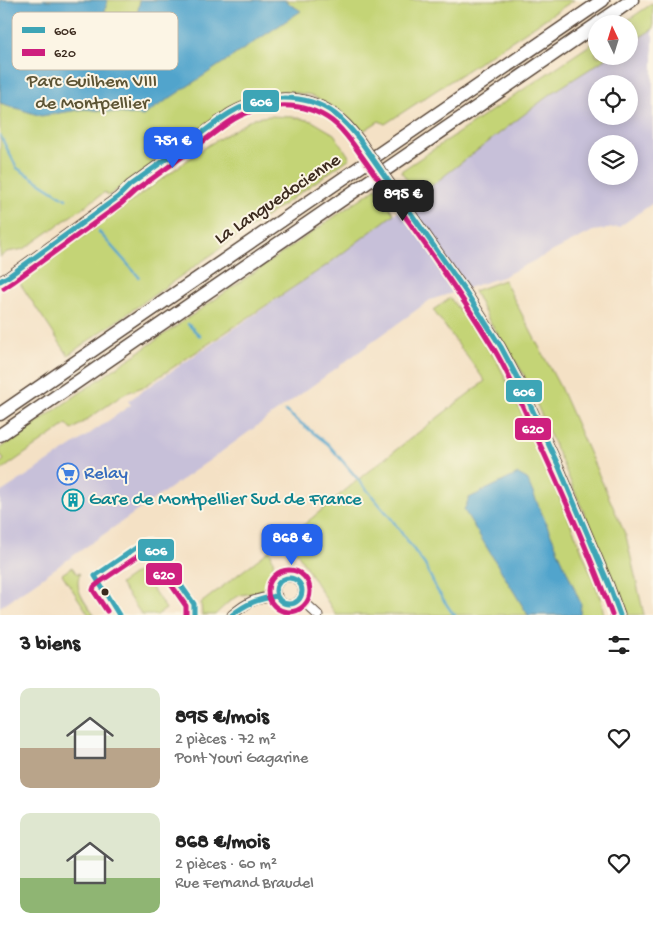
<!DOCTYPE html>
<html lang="fr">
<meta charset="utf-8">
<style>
body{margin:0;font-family:"Gochi Hand",sans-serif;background:#f6f6f6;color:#222;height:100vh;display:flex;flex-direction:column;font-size:19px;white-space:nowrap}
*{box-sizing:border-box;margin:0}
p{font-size:16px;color:#767676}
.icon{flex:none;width:28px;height:28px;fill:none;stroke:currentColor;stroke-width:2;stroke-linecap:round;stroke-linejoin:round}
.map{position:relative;height:615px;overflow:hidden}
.panel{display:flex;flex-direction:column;background:#fff;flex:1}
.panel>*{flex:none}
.needle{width:32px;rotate:356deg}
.tools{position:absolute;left:588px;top:15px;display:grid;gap:10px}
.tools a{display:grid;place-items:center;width:50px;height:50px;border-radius:50%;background:#fff;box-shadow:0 2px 12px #0003;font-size:25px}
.price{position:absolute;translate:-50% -42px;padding:0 11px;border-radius:10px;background:#2563eb;color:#fff;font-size:16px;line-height:32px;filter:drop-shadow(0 1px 2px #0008)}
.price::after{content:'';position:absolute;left:50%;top:30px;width:15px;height:11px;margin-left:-8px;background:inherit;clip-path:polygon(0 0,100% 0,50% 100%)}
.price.selected{background:#222;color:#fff}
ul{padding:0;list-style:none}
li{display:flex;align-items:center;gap:15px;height:125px;padding:0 20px}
li span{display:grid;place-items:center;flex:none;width:140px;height:100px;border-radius:10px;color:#555}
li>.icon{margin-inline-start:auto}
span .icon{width:60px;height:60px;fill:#fffc;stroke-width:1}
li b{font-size:21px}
h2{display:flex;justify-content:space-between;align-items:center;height:60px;padding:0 20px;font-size:21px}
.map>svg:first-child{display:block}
.industrial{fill:#c7c0d9;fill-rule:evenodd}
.green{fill:#c4d476;stroke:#807f4a}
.water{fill:#51a4cc;stroke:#466775}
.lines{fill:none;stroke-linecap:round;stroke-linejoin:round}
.stream{stroke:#51a4cc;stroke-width:2.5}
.minor-casing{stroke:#574537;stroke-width:11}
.highway-casing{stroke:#574537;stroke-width:15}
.minor{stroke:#fff;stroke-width:9}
.highway{stroke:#fff;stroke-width:12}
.minor-bridge-casing{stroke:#574537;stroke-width:11;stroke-linecap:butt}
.minor-bridge{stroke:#fff;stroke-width:9}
.bus-1-casing{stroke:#fcf5e5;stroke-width:9}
.bus-2-casing{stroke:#fcf5e5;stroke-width:9}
.bus-1{stroke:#3da5b6;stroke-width:5}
.bus-2{stroke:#ce1f7e;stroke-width:5}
.bus-dot{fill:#3b2a1e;stroke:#fcf5e5;stroke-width:2}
.labels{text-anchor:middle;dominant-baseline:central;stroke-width:4;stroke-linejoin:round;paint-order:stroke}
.park-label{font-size:19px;fill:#5d5434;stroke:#fcf5e5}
.street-label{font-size:19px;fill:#3b2a1e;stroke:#fcf5e5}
.shop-label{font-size:19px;fill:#366cbe;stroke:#fcf5e5;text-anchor:start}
.culture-label{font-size:19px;fill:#0d838f;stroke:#fcf5e5;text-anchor:start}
.key{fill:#fcf5e5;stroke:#c2b8a9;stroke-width:1}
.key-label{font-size:14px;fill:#3b2a1e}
.line-badge{stroke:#fcf5e5;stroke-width:2}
.badge-label{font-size:14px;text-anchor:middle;font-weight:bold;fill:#fff}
</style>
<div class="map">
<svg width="653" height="615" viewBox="0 0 653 615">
<rect width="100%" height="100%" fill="#fcf5e5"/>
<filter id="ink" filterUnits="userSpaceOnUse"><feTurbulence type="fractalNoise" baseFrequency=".02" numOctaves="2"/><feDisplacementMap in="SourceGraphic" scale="10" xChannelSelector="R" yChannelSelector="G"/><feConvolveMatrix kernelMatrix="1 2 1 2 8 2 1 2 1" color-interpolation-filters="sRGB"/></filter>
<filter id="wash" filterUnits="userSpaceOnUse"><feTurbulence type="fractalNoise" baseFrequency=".0096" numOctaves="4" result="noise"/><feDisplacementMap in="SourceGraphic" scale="20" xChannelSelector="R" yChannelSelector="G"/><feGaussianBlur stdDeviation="1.12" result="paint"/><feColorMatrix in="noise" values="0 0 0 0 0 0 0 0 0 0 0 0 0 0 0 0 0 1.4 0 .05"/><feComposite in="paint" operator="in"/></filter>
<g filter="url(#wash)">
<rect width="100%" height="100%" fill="#f4e1c5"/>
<!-- industrial -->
<path class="industrial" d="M653,29v174l-34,24 -26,4 -91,46 -72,23 -213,155 -217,152v-114l75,-49 56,-39 -3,-4 199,-136 225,-172 58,-37h19v-12zM596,84h33v32h-33zM596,144h33v32h-33z"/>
<!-- green -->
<path class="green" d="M0,0h574l-189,124 -6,-3 -16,10 -21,-19 -31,-17 -26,-4 -29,5 -26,14 -122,86 -3,-4 -81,57 -17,3 -7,5z
M653,3v26l-24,15v-20h-7z
M596,41v15h14l-58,37 -134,103 -17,-25z
M270,116l23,1 19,4 22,13 16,24 -282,197 -49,-73 36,-25 152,-111 47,-28z
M376,188l18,26 -67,51 -182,121 -21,8 -52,36 -5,-6 -67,47v-8l4,-3 -4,-6v-6z
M504,280l56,107 66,149 18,79h-18l-30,-75 -73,-167 -35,-54 -14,-28z
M450,298l47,63 14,29 40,88 27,63 23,58 3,16h-268l-48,-77 78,-65 119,-92 -52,-71z
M270,550c6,20 9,34 -14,42 -6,2 -14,2 -20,5 -7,4 -15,12 -21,18h-13l-1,-12z
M72,567l5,7 2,-1 1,1c-7,15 6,29 14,41h-5l-27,-41z
M140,570l26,39 -9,6h-15l-22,-31z"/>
<!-- water -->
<path class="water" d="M0,0h107c0,4 -2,8 -2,12 -1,4 1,8 2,12 6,14 16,12 27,6l6,-30h144l17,11 -158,105 -58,-7 -44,7 -41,-13z
M518,474l9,5 54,125 -1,11h-52l-64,-105 5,-12z"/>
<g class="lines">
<!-- stream -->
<path class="stream" d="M0,135l17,33 49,31
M99,232l40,45
M188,324l12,12
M285,411l43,33 62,73 35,48 12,25 14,21 4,4"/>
</g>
</g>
<g filter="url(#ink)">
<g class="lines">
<!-- minor casing -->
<g class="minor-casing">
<path id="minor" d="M0,281l9,-5 109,-79 12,-12 100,-72c32,-18 70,-22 102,-1 11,7 19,17 27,27
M466,292l35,55 18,34 40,86 50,118 11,30
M275 591a14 14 0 1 1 28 0a14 14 0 1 1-28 0Z
M301,599l17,16
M232,615c17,-14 22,-16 45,-19"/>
</g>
<!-- highway casing -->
<g class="highway-casing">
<path id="highway" d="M597,24l35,-24
M0,414l603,-414
M0,435l596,-410"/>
</g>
<!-- minor -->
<use href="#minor" class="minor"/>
<!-- highway -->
<use href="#highway" class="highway"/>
<!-- minor-bridge casing -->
<g class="minor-bridge-casing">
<path id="minor-bridge" d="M359,139l107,153"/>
</g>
<!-- minor-bridge -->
<use href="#minor-bridge" class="minor-bridge"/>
<!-- bus-1 casing -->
<g class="bus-1-casing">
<path id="bus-1" d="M0,281l9,-5 109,-79 12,-12c21,-15 42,-30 62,-45 13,-9 25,-19 38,-27 31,-19 75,-21 105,1 9,7 17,16 24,25l107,153 35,55 18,34 40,86 50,118 11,30
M95,576l51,-35h4l44,63v11
M95,576l24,39
M276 591a13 13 0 1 1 26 0a13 13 0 1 1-26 0Z
M232,615c15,-12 26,-16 45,-19"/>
</g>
<!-- bus-2 casing -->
<g class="bus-2-casing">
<path id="bus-2" d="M4,288l9,-6 109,-79 13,-12c21,-15 41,-30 62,-45 12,-9 24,-19 37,-27 30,-17 70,-19 98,2 8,6 15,15 21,23 48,67 98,134 141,205 17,28 29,59 43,89 27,58 53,117 75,177
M268 591a21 21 0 1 1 42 0a21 21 0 1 1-42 0Z
M107,611l-14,-21 1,-3 6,-5 47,-32 39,56v9"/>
</g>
<!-- bus-1 -->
<use href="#bus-1" class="bus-1"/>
<!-- bus-2 -->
<use href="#bus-2" class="bus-2"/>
</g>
</g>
<!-- icons -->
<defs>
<g id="supermarket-ring" transform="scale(1.125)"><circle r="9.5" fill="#fcf5e5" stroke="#3f7fe0" stroke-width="1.5"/><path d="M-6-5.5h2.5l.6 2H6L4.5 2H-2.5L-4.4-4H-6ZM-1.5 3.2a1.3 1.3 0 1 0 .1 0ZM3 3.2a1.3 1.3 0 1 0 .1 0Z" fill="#3f7fe0"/></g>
<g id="building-ring" transform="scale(1.125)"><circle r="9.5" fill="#fcf5e5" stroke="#0f9aa8" stroke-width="1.5"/><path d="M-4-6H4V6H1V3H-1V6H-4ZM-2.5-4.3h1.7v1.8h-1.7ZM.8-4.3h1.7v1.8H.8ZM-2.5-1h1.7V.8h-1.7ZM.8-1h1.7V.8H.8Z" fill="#0f9aa8"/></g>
</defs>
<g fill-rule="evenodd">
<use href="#supermarket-ring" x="68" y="474"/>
<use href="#building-ring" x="73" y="500"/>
</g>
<!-- markers -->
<circle class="bus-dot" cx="105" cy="592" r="4.5"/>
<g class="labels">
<!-- park labels -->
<g class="park-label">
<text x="92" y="82">Parc Guilhem VIII<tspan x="92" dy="22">de Montpellier</tspan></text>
</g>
<!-- street labels -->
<g class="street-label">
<text transform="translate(278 200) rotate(-34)">La Languedocienne</text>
</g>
<!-- shop labels -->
<g class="shop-label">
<text x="84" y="474">Relay</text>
</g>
<!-- culture labels -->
<g class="culture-label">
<text x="89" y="500">Gare de Montpellier Sud de France</text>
</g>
</g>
<!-- legend -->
<rect x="12" y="12" width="166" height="58" rx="8" class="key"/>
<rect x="22" y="27" width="23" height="6" fill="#3da5b6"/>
<rect x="22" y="49" width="23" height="7" fill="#ce1f7e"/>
<g class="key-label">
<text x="54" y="35">606</text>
<text x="54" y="57">620</text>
</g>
<g class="line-badge">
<rect x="242" y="89" width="38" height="24" rx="5" fill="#3da5b6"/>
<rect x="505" y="379" width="38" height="24" rx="5" fill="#3da5b6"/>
<rect x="514" y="417" width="38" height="24" rx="5" fill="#ce1f7e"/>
<rect x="137" y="538" width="38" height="24" rx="5" fill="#3da5b6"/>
<rect x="145" y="562" width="38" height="24" rx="5" fill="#ce1f7e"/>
</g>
<g class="badge-label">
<text x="261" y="106">606</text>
<text x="524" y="396">606</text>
<text x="533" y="433">620</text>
<text x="156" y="555">606</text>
<text x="164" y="579">620</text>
</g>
</svg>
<div class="tools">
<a><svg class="needle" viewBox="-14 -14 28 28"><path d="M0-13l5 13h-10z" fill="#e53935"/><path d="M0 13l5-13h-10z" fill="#767676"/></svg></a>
<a><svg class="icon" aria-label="locate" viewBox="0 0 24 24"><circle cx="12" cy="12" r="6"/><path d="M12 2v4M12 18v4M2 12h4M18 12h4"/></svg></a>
<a><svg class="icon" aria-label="layers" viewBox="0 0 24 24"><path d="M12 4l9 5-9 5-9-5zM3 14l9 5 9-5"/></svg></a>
</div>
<b class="price" style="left:173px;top:169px">751 €</b>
<b class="price selected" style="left:403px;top:222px">895 €</b>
<b class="price" style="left:292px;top:566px">868 €</b>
</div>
<section class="panel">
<h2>3 biens<svg class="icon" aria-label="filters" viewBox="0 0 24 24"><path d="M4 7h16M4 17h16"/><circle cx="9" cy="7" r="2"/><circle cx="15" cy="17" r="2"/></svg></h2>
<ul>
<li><span style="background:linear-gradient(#dfe7d0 60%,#b9a48a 0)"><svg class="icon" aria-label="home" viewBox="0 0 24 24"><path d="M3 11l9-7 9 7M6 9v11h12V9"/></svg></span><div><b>895 €/mois</b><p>2 pièces · 72 m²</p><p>Pont Youri Gagarine</p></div><svg class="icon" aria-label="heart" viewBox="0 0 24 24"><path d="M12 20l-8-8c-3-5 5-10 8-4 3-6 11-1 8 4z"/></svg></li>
<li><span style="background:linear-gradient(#dfe7d0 65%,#8fb573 0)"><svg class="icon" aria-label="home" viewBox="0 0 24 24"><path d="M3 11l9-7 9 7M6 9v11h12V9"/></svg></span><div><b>868 €/mois</b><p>2 pièces · 60 m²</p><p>Rue Fernand Braudel</p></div><svg class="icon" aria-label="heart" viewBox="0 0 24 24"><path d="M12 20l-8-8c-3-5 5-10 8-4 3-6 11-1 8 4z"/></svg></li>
</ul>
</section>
